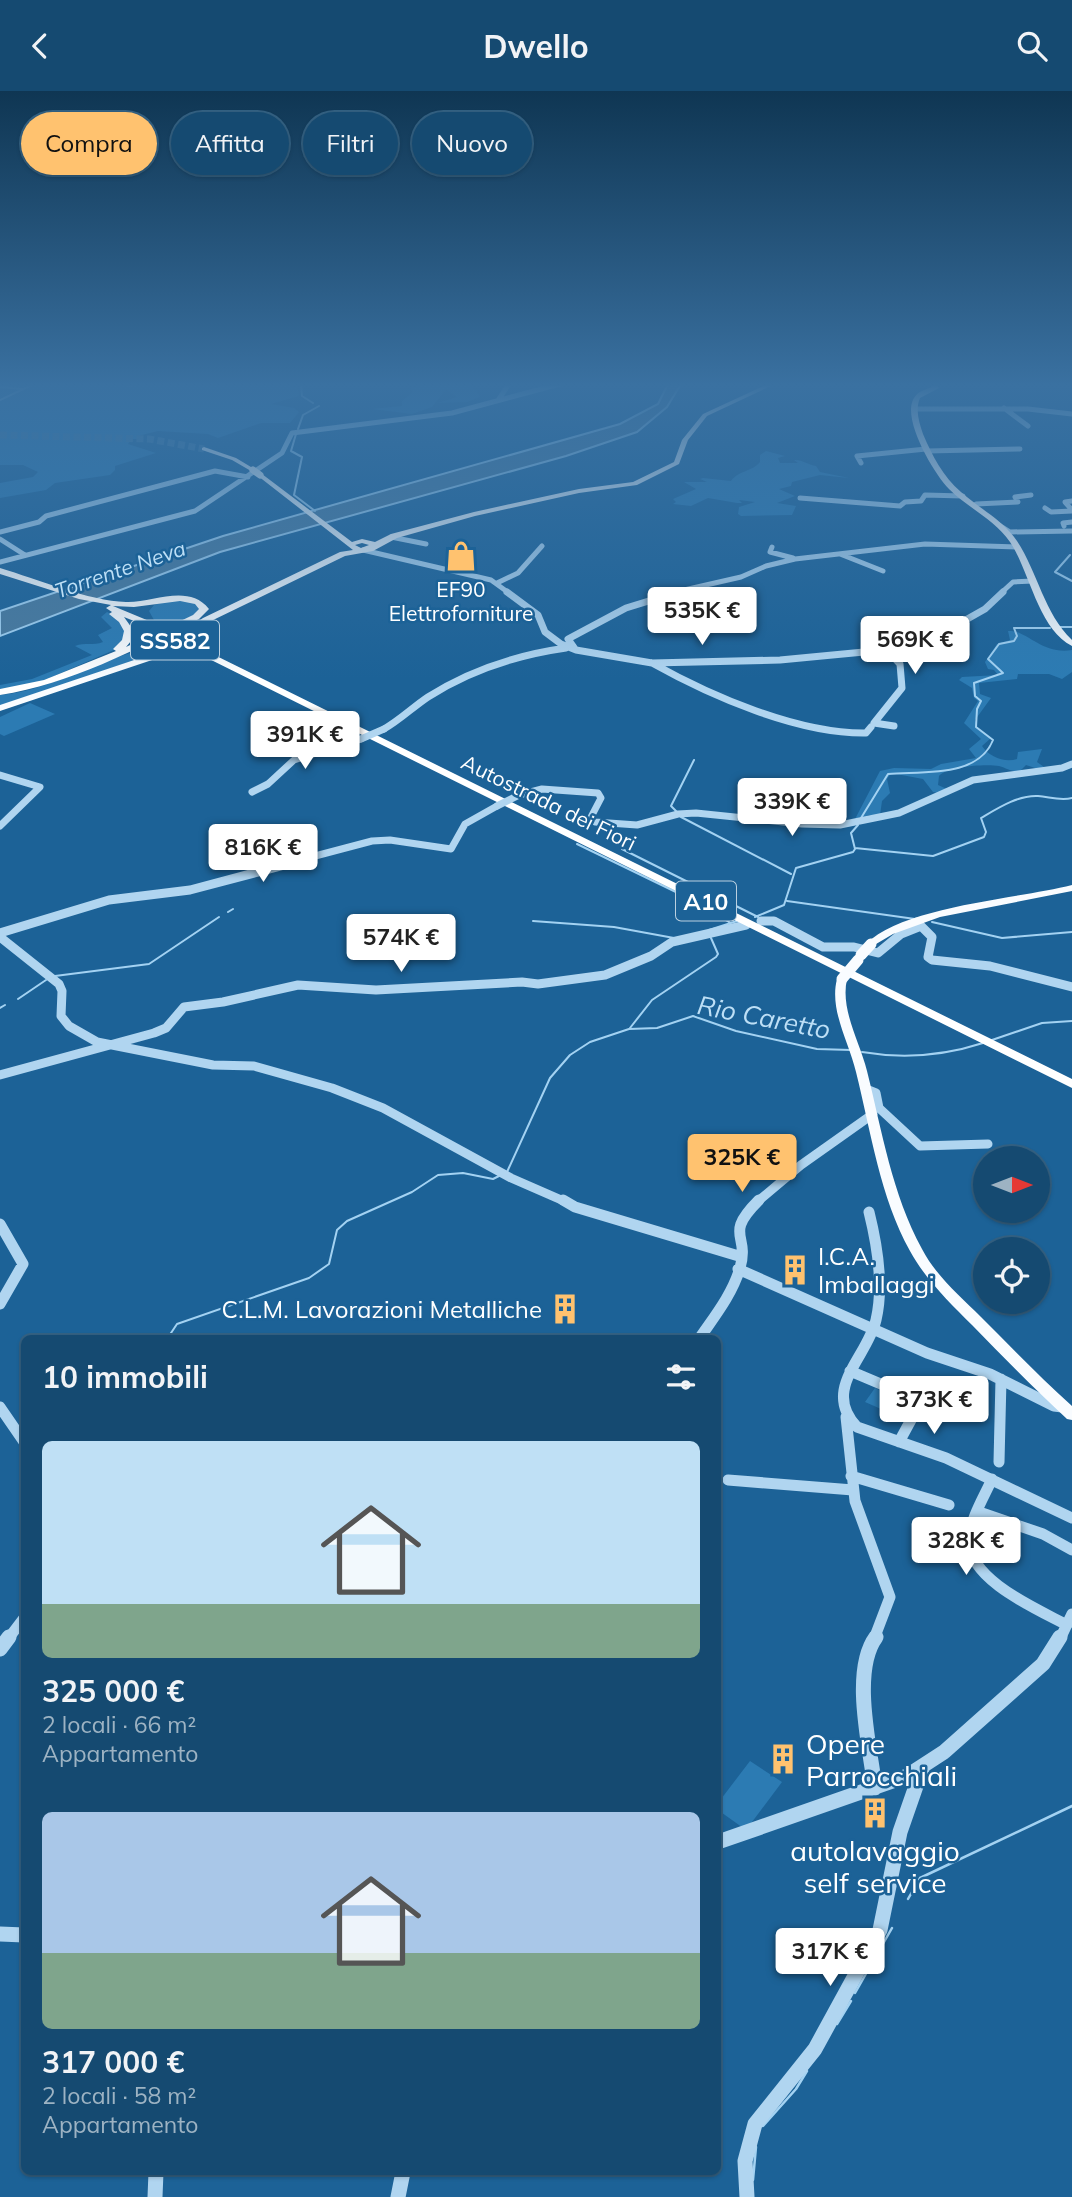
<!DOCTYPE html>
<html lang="it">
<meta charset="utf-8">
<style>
body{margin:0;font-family:Mulish,sans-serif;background:#225479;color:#f1f3f6;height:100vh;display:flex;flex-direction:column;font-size:26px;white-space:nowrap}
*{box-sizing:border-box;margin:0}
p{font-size:23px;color:#9db3c3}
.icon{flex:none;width:38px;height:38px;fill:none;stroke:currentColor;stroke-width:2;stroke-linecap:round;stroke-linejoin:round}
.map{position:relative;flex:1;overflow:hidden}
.panel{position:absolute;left:21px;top:1244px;width:700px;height:840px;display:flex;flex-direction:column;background:#154a71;border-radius:10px;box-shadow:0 2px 5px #0004,0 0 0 2px #346284}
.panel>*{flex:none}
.guide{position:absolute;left:21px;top:21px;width:700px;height:63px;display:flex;gap:14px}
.needle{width:46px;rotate:90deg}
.tools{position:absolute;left:973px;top:1055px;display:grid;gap:14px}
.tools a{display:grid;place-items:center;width:77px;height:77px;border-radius:50%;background:#154a71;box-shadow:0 2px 5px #0004,0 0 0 2px #346284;font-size:35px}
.price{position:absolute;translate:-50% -60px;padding:0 16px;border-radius:7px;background:#fff;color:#222;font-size:23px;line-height:46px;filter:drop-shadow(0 2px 4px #0008)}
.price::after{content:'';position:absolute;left:50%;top:42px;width:21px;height:16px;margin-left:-10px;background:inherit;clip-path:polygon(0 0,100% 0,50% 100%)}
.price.on{background:#ffc26f;color:#111}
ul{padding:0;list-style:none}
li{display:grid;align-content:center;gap:14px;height:371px;padding:0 21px}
li span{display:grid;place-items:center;height:217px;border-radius:10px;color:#555}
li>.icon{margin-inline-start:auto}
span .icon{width:126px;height:126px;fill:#fffc;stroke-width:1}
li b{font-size:30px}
h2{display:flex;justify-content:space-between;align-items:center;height:84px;padding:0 21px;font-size:30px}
.tag{padding:0 24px;border-radius:32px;background:#154a71;box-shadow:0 2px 5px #0004,0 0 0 2px #346284;font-size:24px;line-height:63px}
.tag.on{background:#ffc26f;color:#111}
header{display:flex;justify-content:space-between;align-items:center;height:91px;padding:0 21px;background:#154a71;font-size:32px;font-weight:700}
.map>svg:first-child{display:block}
.green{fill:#2c7bb3}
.water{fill:#497a9e;stroke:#a3d2f2;stroke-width:2}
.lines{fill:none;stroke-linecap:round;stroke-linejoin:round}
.stream-far1{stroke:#a3d2f2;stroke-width:2}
.stream{stroke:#a3d2f2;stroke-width:2.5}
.major-tunnel{stroke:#3e7aa7;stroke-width:7;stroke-dasharray:7 3.5;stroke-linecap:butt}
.minor-far4{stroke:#b0d5f0;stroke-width:5}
.minor-far3{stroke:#b0d5f0;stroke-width:7}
.minor-far2{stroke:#b0d5f0;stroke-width:9}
.minor-far1{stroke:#b0d5f0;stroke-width:11}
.minor{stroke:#b0d5f0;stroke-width:15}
.major{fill:#f9fcff;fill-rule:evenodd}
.highway{fill:#fff;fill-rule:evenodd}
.minor-bridge{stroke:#b0d5f0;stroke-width:7}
.major-bridge-far1{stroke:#f9fcff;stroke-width:7}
.major-bridge{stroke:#f9fcff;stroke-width:11}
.highway-bridge{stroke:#fff;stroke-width:10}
.labels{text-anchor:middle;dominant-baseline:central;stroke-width:5;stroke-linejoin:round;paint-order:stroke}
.far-water-label{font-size:21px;font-style:italic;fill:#bddff6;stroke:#1c6297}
.far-poi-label{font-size:21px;fill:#fff;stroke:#1c6297}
.far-street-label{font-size:21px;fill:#fff;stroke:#1c6297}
.shield{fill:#1c6297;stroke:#bbd0e0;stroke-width:2}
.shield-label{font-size:23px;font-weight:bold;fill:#fff}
.poi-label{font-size:24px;fill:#fff;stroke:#1c6297;text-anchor:start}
.water-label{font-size:26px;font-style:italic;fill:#bddff6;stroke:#1c6297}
.near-poi-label{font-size:28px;fill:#fff;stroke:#1c6297;text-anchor:start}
</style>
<header><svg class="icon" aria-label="back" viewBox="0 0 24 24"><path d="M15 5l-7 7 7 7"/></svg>Dwello<svg class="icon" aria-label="search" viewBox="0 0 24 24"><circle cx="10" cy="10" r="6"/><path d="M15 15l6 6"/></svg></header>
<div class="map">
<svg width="1072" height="2106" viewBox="0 0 1072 2106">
<rect width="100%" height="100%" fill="#1c6297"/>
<!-- green -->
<path class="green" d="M0,293h145l-2,7 3,-7h141l11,5 1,7 -28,8 23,4 5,4 -9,11h-29l-43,15 -10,-4 -50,-3 -20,5 1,3h-7l-4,5 28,9 -41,13v4l-5,5 -55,8 -9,7 -46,8v-15l33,-6 5,-5 -15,-7h-23z
M417,293l57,1 -5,2 7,3 4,7 -13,5 -30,1 20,-6 -11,-8 -14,18 -20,7 -40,-5 30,-3v-5l11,-9 -2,-4 8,-2z
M766,360l19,5 -7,2 2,5h18l-4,-3c7,-1 15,5 22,6l4,6 29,6 -29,-3 -28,7 -1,4 -12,3 16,7 -18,7 19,3 -4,9 -51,1 -3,-2 1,-7 16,-5 -16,-2 3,3h-5l-29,-5 -17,8 -18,-2 3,-2 -3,-3 23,-10 -12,-7h23l-7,-3 3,-1 28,3c8,-11 21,-9 29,-19v-7z
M171,509l27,3 3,8 -33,17 -14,-8 -5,-9 5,-6z
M107,521l7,3 13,13 -6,17 -7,5 -76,33 -38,7v-5l32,-6 60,-24 -17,-9c10,-4 18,0 28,-4l-5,-7 14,-7 -11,-11z
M1008,540c18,-2 33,24 64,19v22l-10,7 -13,-5h-31l-1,5 -38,4 1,11 11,4 -16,22 4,10 12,8 -9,8c7,11 23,17 35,13l1,-7 24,-3 -5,13 7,5 -6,2 -12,-4 -6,6c-10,1 -13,-3 -21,-5 -13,-2 -51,0 -60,10l-1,9 9,4 -9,4 -5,-1 -10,-13 -32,-6 -4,6 3,14 -8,8 -2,14h-11l-15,6 26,-50 14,-3 37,1 10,-5 35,-6 -7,-9 12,-10 -17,-16 14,-22 -4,-3 -2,-10 -13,-8 3,-3 36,-2 -4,-5 -6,-1 -3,-7 12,-18 13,-4z
M164,555l-12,8 -152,52v-11c57,-5 107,-43 164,-49z
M30,612l25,11 -51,22 -4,-2v-17z
M875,1297l31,14 -9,14 -32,-14z
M750,1670l32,21 -36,48 -28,-20v-7z"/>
<!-- water -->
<path class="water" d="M668,293h13l-14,23 -30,25 -71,24 -346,96 -220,84v-25l223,-75 397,-112 38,-20z"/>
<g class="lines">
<!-- stream-far1 -->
<path class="stream-far1" d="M121,293l11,2
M301,293l1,12 11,7
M0,296l23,2
M0,309l34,-16
M298,338l5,-14 16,-9
M296,343l-5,17 11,6 -8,38 21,16
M1070,464l-15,17 17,9
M1059,536h13
M676,720l-5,-5 23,-46
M681,726l110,57
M861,727l27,-44c35,-3 90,4 105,-34l-17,-13 1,-18 4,-8 -6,-5 -1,-13 29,-10 -15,-14 11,-15 15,-3 3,-5 -3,-8h36
M577,753l103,50 49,28
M855,757l78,8 51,-19 2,-5 -5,-14c17,-10 37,-23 57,-22 12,1 22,5 34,2
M622,758l136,68
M787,810l128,18
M228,821l5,-3
M755,826l29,-12 12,-37 57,-16 2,-3 -4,-16 7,-8
M533,830l81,6 60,11
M932,831l70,16 70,-6
M709,839l28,-9
M55,885l94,-12 70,-47
M18,908l28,-19
M0,917l5,-3
M630,937l22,-28 64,-43 2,-3 -7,-16
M992,949l50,-17 30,-2
M862,961c41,7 81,4 121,-9
M507,1081l43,-94 20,-23 20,-13 39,-13 28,-1 36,-12 43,15 81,18 34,1
M167,1248l10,-15 132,-46 20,-14 8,-34 10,-9 65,-29 26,-17 25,-2 30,6 6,-3"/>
<!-- stream -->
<path class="stream" d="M908,1808l12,-21 152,-72
M855,1902l37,-65
M837,1933l14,-23
M763,2035l33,-37 11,-18
M753,2089l3,-33"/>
<!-- major-tunnel -->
<path class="major-tunnel" d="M0,344l149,4 55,10"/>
<!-- minor-far4 -->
<path class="minor-far4" d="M499,308l10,-15
M1004,317l24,18
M914,318h114l44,5
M927,360l93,-2
M861,372l-4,-7 69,-7
M800,407l100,8 5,-4 16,-1 4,-6 38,1
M1072,410l-7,1 7,8
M976,413l42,-2 -3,-5 16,-2
M1045,417l6,4 21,-1
M999,434l11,7 62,-1
M1064,435l-1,-3 9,-1
M0,441l39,-10 7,-6 169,-45 33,6
M391,446l35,7
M0,448l25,16
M772,456l-2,5 23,6
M363,459l128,30 18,13
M840,463l43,17
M0,471l195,-51 87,-58 10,-20 160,-20 108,-29
M497,492l21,-10 24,-27
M671,502l70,-16 25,-11 29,-7 130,-15 92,3
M1001,502l12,-11 20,-1"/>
<!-- minor-far3 -->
<path class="minor-far3" d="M507,501l31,23 7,17 16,12 15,6 76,13 128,-3 105,-10 77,-28 23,-13 18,-17
M575,558l-7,-10 58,-31 52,-16
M886,558l14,15 2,24 -28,35 20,3
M652,572c59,33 146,71 214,70l5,-6
M384,638c16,-9 29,-22 44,-32 42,-27 89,-42 138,-49
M0,684l40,12 -40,39
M252,701l16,-8 26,-24 67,-21
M519,704l23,-6 56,4 3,5 -11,21 5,3 42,3 41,-11 18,-1 106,11 38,1 59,-12 74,-33 89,-12 10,-4
M300,769l72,-19 18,-1 61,9 14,-25 32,-18"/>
<!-- minor-far2 -->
<path class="minor-far2" d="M761,830h13l49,26h31l24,6 23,-19 20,-8
M917,831l15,15 -4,20 4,3 58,6 82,21
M0,842l109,-33 81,-10 117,-31
M0,846l59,47 3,7 -1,25 8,10 28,16 116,23 41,1 78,22 51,20 128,70 55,24
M0,984l154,-42 12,-5 18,-21 39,-5 75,-17 78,5 146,-8 16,2 67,-9 46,-19 21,-14 74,-17
M866,998l10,4 3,15 41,38 68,-2
M757,1111l44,-37 72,-51"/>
<!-- minor-far1 -->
<path class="minor-far1" d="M563,1109l12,7 167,50
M869,1121c8,32 15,74 7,108 -9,38 -55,69 -19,107l89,31 126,60
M0,1133l23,40 -23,40
M738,1178l189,84 63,21 64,32 8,1
M699,1248c15,-22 33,-44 41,-71 10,-35 -17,-32 19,-68
M850,1280l71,30
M0,1316l24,35
M846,1326l9,84 35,96 -16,42
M899,1351l31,-57
M999,1371l2,-83
M851,1385l98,29
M992,1388c-8,18 -22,40 -23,61 -1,40 68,69 98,85
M728,1389l125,10
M979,1421l64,22 29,16
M8,1548l16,-21
M1060,1548l12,-25"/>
<!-- minor -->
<path class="minor" d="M0,1558l9,-12
M875,1697c-5,-41 -24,-117 1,-151
M718,1751l189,-66 37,-24 99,-88 17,-27
M0,1843l24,1
M155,2106l1,-25
M398,2106l5,-25
M747,2106l-2,-36 10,-37 60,-75 65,-119 20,-98 23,-66"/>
<!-- major -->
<path class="major" d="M768,293h7l-68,32 -19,24 -9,24 -42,21 -58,8 -104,23 -78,22 -24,13 -28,5 -136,66 -51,36 -158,53v-6l152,-51 51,-36 137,-66 13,-2 -95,-74v-2h4l90,68 10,-3 13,3 16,-8 83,-22 105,-23 54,-7 41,-20 8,-22 21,-26zM362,452l7,2 -8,3 -6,-3z
M929,293h6l4,4 -19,10c-5,12 -1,24 3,36 9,21 20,43 38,58 19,17 42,28 56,49 21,32 27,72 55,99v6c-34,-17 -42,-74 -62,-104 -16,-23 -42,-34 -61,-53 -15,-15 -48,-71 -35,-91 4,-7 11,-8 18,-11z
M204,356l32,11 20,12 -5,1 -19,-11 -30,-10v-2z
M1072,794v6l-132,26 -47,17 -22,13 -5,-3c38,-38 151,-45 206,-59z
M842,885l5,3c-7,31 13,63 20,92 15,60 25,123 55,178 14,27 38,47 59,68 30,30 60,61 91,89v14l-5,-1c-33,-31 -64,-62 -95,-94 -23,-23 -46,-45 -62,-74 -30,-54 -39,-119 -54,-179 -7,-30 -27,-62 -19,-93z"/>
<!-- highway -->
<path class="highway" d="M0,477c37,11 89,33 126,34 27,1 62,-19 83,7l-10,10c-64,30 -128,65 -199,76v-6l44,-9 72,-29 -3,-2 9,-9 2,-9 -5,-9 -10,-8 3,-2 -6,-4 5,-3 -32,-6 -79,-25zM180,510l15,3 4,5 -6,6 -27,13 -53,-22 21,1zM124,526l35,14 -33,16 5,-6 3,-10z
M184,549l888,439v9l-891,-443 -2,-2z"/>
<!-- minor-bridge -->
<path class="minor-bridge" d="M361,648l23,-10
M497,715l22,-11"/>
<!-- major-bridge-far1 -->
<path class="major-bridge-far1" d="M253,379l7,5"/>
<!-- major-bridge -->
<path class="major-bridge" d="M861,864l10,-11
M842,888l16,-19"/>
<!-- highway-bridge -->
<path class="highway-bridge" d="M162,538l26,12
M158,554h19"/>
</g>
<!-- sky -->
<linearGradient id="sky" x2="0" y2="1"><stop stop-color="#0f3653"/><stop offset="0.5" stop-color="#3a71a1"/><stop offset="1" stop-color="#3a71a1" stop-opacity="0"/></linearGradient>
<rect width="1072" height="588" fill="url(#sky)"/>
<!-- icons -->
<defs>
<g id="shop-bare" transform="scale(2.415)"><path d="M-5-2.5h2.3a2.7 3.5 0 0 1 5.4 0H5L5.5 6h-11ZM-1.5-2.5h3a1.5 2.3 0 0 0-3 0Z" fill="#ffc26f" stroke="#1c6297" stroke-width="2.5" paint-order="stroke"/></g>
<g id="building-bare" transform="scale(2.415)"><path d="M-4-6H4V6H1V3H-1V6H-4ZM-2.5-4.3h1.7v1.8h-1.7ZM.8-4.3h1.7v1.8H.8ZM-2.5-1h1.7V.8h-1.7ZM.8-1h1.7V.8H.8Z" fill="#ffc26f" stroke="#1c6297" stroke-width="2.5" paint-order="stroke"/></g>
</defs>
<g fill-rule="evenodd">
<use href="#shop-bare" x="461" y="465"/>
<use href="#building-bare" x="795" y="1179"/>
<use href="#building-bare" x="565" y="1218"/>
<use href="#building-bare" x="783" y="1668"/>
<use href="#building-bare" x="875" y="1722"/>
</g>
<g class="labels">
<!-- far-water labels -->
<g class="far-water-label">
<text transform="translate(120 478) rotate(-19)">Torrente Neva</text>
</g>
<!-- far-poi labels -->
<g class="far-poi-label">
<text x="461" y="498">EF90<tspan x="461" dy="24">Elettroforniture</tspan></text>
</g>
<!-- far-street labels -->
<g class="far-street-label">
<text transform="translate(549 711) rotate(26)">Autostrada dei Fiori</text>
</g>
<!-- shield labels -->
<g class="shield">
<rect x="131" y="529.5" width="88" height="39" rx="5"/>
<rect x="676" y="790.5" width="60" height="39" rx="5"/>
</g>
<g class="shield-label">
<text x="175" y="549">SS582</text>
<text x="706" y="810">A10</text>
</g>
<!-- poi labels -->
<g class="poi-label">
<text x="818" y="1165">I.C.A.<tspan x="818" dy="28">Imballaggi</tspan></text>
<text x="542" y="1218" text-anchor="end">C.L.M. Lavorazioni Metalliche</text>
</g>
<!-- water labels -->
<g class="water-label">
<text transform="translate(764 926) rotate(11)">Rio Caretto</text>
</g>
<!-- near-poi labels -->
<g class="near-poi-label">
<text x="806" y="1652">Opere<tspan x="806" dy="32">Parrocchiali</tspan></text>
<text x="875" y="1759" text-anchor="middle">autolavaggio<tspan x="875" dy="32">self service</tspan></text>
</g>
</g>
</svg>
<div class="tools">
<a><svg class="needle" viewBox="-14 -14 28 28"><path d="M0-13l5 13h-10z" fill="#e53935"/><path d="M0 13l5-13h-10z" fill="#9db3c3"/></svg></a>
<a><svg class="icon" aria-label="locate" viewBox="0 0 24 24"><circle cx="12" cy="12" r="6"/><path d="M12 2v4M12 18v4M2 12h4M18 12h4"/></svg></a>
</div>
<b class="price" style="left:702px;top:556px">535K €</b>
<b class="price" style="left:915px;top:585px">569K €</b>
<b class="price" style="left:305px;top:680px">391K €</b>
<b class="price" style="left:792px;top:747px">339K €</b>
<b class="price" style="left:263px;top:793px">816K €</b>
<b class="price" style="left:401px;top:883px">574K €</b>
<b class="price on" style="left:742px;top:1103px">325K €</b>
<b class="price" style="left:934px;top:1345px">373K €</b>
<b class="price" style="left:966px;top:1486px">328K €</b>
<b class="price" style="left:830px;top:1897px">317K €</b>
<div class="guide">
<a class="tag on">Compra</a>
<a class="tag">Affitta</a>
<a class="tag">Filtri</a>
<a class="tag">Nuovo</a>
</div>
<section class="panel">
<h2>10 immobili<svg class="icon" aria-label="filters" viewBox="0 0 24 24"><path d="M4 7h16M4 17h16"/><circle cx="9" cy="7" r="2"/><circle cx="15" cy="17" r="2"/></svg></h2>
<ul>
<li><span style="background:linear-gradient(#bfe0f5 75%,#7fa58c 0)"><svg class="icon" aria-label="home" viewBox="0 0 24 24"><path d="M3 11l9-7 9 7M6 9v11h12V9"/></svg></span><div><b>325 000 €</b><p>2 locali · 66 m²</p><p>Appartamento</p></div></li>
<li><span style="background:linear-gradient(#a9c7e8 65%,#7fa58c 0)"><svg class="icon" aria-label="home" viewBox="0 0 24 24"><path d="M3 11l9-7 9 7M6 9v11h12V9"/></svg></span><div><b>317 000 €</b><p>2 locali · 58 m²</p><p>Appartamento</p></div></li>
</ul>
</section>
</div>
